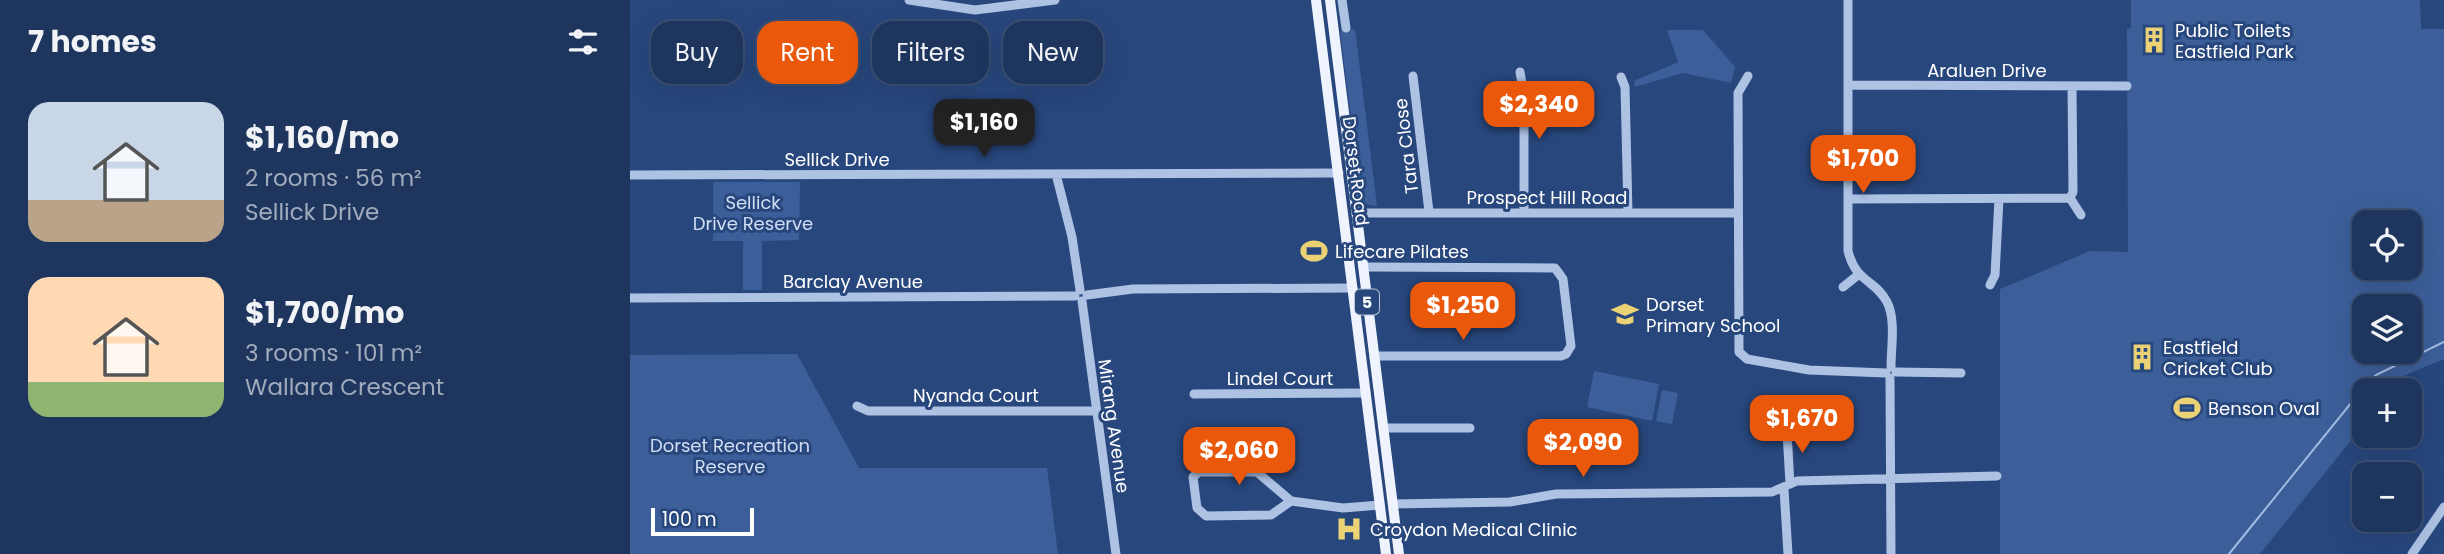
<!DOCTYPE html>
<meta charset="utf-8">
<style>
body{margin:0;font-family:Poppins,sans-serif;background:#263d64;color:#f1f3f6;height:100vh;display:flex;flex-direction:column;font-size:26px;white-space:nowrap}
*{box-sizing:border-box;margin:0}
p{font-size:23px;color:#a1abbc}
.icon{flex:none;width:38px;height:38px;fill:none;stroke:currentColor;stroke-width:2;stroke-linecap:round;stroke-linejoin:round}
.map{position:relative;flex:1;overflow:hidden}
.side{display:flex;flex-direction:column;background:#1e355e;width:630px}
.side>*{flex:none}
.top-card{position:absolute;left:21px;top:21px;width:665px;height:63px;display:flex;gap:14px}
.fabs{position:absolute;left:1722px;top:210px;display:grid;gap:14px}
.fabs a{display:grid;place-items:center;width:70px;height:70px;border-radius:14px;background:#1e355e;box-shadow:0 7px 28px #0002,0 0 0 2px #3c5073;font-size:35px}
.scale{position:absolute;left:21px;bottom:18px;width:103px;box-sizing:border-box;padding-left:7px;border:4px solid #fff;border-top:0;font-size:19px;line-height:24px;white-space:nowrap;color:#fff;-webkit-text-stroke:5px #28477d;paint-order:stroke}
.price{position:absolute;translate:-50% -60px;padding:0 16px;border-radius:14px;background:#ea580c;color:#fff;font-size:23px;line-height:46px;filter:drop-shadow(0 2px 4px #0008)}
.price::after{content:'';position:absolute;left:50%;top:42px;width:21px;height:16px;margin-left:-10px;background:inherit;clip-path:polygon(0 0,100% 0,50% 100%)}
.price.active{background:#222;color:#fff}
ul{padding:0;list-style:none}
li{display:flex;align-items:center;gap:21px;height:175px;padding:0 28px}
li span{display:grid;place-items:center;flex:none;width:196px;height:140px;border-radius:21px;color:#555}
li>.icon{margin-inline-start:auto}
span .icon{width:84px;height:84px;fill:#fffc;stroke-width:1}
li b{font-size:30px}
h2{display:flex;justify-content:space-between;align-items:center;height:84px;padding:0 28px;font-size:30px}
.tag{padding:0 24px;border-radius:21px;background:#1e355e;box-shadow:0 7px 28px #0002,0 0 0 2px #3c5073;font-size:24px;line-height:63px}
.tag.active{background:#ea580c;color:#fff}
main{display:flex;flex:1;min-height:0}
.map>svg:first-child{display:block}
.green{fill:#3c5f9a;fill-rule:evenodd}
.lines{fill:none;stroke-linecap:round;stroke-linejoin:round}
.stream{stroke:#a3bce5;stroke-width:2}
.minor{stroke:#aec2e4;stroke-width:9}
.major{stroke:#eef3fd;stroke-width:10}
.labels{text-anchor:middle;dominant-baseline:central;stroke-width:6;stroke-linejoin:round;paint-order:stroke}
.shield{fill:#28477d;stroke:#bec8d8;stroke-width:2}
.shield-label{font-size:16px;font-weight:bold;fill:#fff}
.poi-label{font-size:18px;fill:#fff;stroke:#28477d;text-anchor:start}
.street-label{font-size:18px;fill:#fff;stroke:#28477d}
.park-label{font-size:18px;fill:#d1def4;stroke:#28477d}
</style>
<main>
<section class="side">
<h2>7 homes<svg class="icon" aria-label="filters" viewBox="0 0 24 24"><path d="M4 7h16M4 17h16"/><circle cx="9" cy="7" r="2"/><circle cx="15" cy="17" r="2"/></svg></h2>
<ul>
<li><span style="background:linear-gradient(#c9d6e8 70%,#b9a48a 0)"><svg class="icon" aria-label="home" viewBox="0 0 24 24"><path d="M3 11l9-7 9 7M6 9v11h12V9"/></svg></span><div><b>$1,160/mo</b><p>2 rooms · 56 m²</p><p>Sellick Drive</p></div></li>
<li><span style="background:linear-gradient(#ffd9b3 75%,#8fb573 0)"><svg class="icon" aria-label="home" viewBox="0 0 24 24"><path d="M3 11l9-7 9 7M6 9v11h12V9"/></svg></span><div><b>$1,700/mo</b><p>3 rooms · 101 m²</p><p>Wallara Crescent</p></div></li>
</ul>
</section>
<div class="map">
<svg width="1814" height="554" viewBox="0 0 1814 554">
<rect width="100%" height="100%" fill="#28477d"/>
<!-- green -->
<path class="green" d="M1501,0h289l1,29h23v330l-43,18 -10,13h-27v34l-104,130h-260v-265l90,-38 38,1 -1,-223 4,-1zM1734,222h46v46h-46zM1734,306h46v46h-46z
M725,29l22,177 -15,-2 -22,-173z
M1037,30h36l32,37 -4,16 -48,-10 -48,14 -1,-6 44,-19z
M83,182h87l-1,58 -37,1v49h-19v-49h-30z
M167,354l62,114h188l11,86h-428v-199z
M964,371l65,13 -7,37 -65,-14z
M1032,390l16,3 -6,31 -16,-3z"/>
<g class="lines">
<!-- stream -->
<path class="stream" d="M1599,554l135,-167 12,-12 68,-33"/>
<!-- minor -->
<path class="minor" d="M279,0l66,10 80,-10
M712,0l4,28
M1218,0v251c8,32 27,28 39,51 9,17 4,46 4,65
M890,72l4,23v117
M783,76l16,136
M1118,76l-10,17 1,259 8,7 62,11 77,3
M991,77l4,10 3,126
M1218,85l279,1
M426,174l16,63 8,53
M0,175l709,-2
M1440,198l11,17
M1218,199l222,-1 3,-6 -1,-106
M726,213h382
M733,267l192,1 8,11 8,67 -5,8 -5,2h-187
M1360,285l5,-10 4,-76
M1213,287l15,-12
M457,295l46,-6 220,-1
M0,298l445,-2
M452,301l34,253
M1266,372l65,1
M1260,378l1,176
M564,394l172,-1
M227,406l11,5h228
M753,428h87
M1157,432l3,52
M1154,489l4,65
M661,501l-34,-29h-58l-6,5 4,31 9,8 65,-1 20,-14 52,7 37,-3
M763,504l117,-2 46,-8 216,-2 25,-11 200,-5
M1782,554l32,-47"/>
<!-- major -->
<path class="major" d="M686,0l70,554
M700,0l69,554"/>
</g>
<!-- icons -->
<defs>
<g id="building-bare" transform="scale(2.1)"><path d="M-4-6H4V6H1V3H-1V6H-4ZM-2.5-4.3h1.7v1.8h-1.7ZM.8-4.3h1.7v1.8H.8ZM-2.5-1h1.7V.8h-1.7ZM.8-1h1.7V.8H.8Z" fill="#ebd375" stroke="#28477d" stroke-width="2.5" paint-order="stroke"/></g>
<g id="stadium-bare" transform="scale(2.1)"><path d="M0-5a6.5 5 0 1 0 0 10a6.5 5 0 1 0 0-10ZM-3.5-1.8h7v3.6h-7Z" fill="#ebd375" stroke="#28477d" stroke-width="2.5" paint-order="stroke"/></g>
<g id="school-bare" transform="scale(2.1)"><path d="M0-5L7-2L0 1L-7-2ZM-4 1L0 2.5L4 1V4Q0 6-4 4Z" fill="#ebd375" stroke="#28477d" stroke-width="2.5" paint-order="stroke"/></g>
<g id="hospital-bare" transform="scale(2.1)"><path d="M-5-5h3v3.5h4V-5h3V5h-3V1.5h-4V5h-3Z" fill="#ebd375" stroke="#28477d" stroke-width="2.5" paint-order="stroke"/></g>
</defs>
<g fill-rule="evenodd">
<use href="#building-bare" x="1524" y="40"/>
<use href="#stadium-bare" x="684" y="251"/>
<use href="#school-bare" x="995" y="314"/>
<use href="#building-bare" x="1512" y="357"/>
<use href="#stadium-bare" x="1557" y="408"/>
<use href="#hospital-bare" x="719" y="529"/>
</g>
<g class="labels">
<!-- shield labels -->
<rect class="shield" x="725" y="289.5" width="24" height="25" rx="5"/>
<g class="shield-label">
<text x="737" y="302">5</text>
</g>
<!-- poi labels -->
<g class="poi-label">
<text x="1545" y="30">Public Toilets<tspan x="1545" dy="21">Eastfield Park</tspan></text>
<text x="705" y="251">Lifecare Pilates</text>
<text x="1016" y="304">Dorset<tspan x="1016" dy="21">Primary School</tspan></text>
<text x="1533" y="347">Eastfield<tspan x="1533" dy="21">Cricket Club</tspan></text>
<text x="1578" y="408">Benson Oval</text>
<text x="740" y="529">Croydon Medical Clinic</text>
</g>
<!-- street labels -->
<g class="street-label">
<text x="1357" y="70">Araluen Drive</text>
<text transform="translate(776 146) rotate(-97)">Tara Close</text>
<text x="207" y="159">Sellick Drive</text>
<text transform="translate(726 171) rotate(83)">Dorset Road</text>
<text x="917" y="197">Prospect Hill Road</text>
<text x="223" y="281">Barclay Avenue</text>
<text x="650" y="378">Lindel Court</text>
<text x="346" y="395">Nyanda Court</text>
<text transform="translate(484 426) rotate(82)">Mirang Avenue</text>
</g>
<!-- park labels -->
<g class="park-label">
<text x="123" y="202">Sellick<tspan x="123" dy="21">Drive Reserve</tspan></text>
<text x="100" y="445">Dorset Recreation<tspan x="100" dy="21">Reserve</tspan></text>
</g>
</g>
</svg>
<div class="fabs">
<a><svg class="icon" aria-label="locate" viewBox="0 0 24 24"><circle cx="12" cy="12" r="6"/><path d="M12 2v4M12 18v4M2 12h4M18 12h4"/></svg></a>
<a><svg class="icon" aria-label="layers" viewBox="0 0 24 24"><path d="M12 4l9 5-9 5-9-5zM3 14l9 5 9-5"/></svg></a>
<a>+</a>
<a>−</a>
</div>
<div class="scale">100 m</div>
<b class="price" style="left:909px;top:141px">$2,340</b>
<b class="price active" style="left:354px;top:159px">$1,160</b>
<b class="price" style="left:1233px;top:195px">$1,700</b>
<b class="price" style="left:833px;top:342px">$1,250</b>
<b class="price" style="left:1172px;top:455px">$1,670</b>
<b class="price" style="left:953px;top:479px">$2,090</b>
<b class="price" style="left:609px;top:487px">$2,060</b>
<div class="top-card">
<a class="tag">Buy</a>
<a class="tag active">Rent</a>
<a class="tag">Filters</a>
<a class="tag">New</a>
</div>
</div>
</main>
